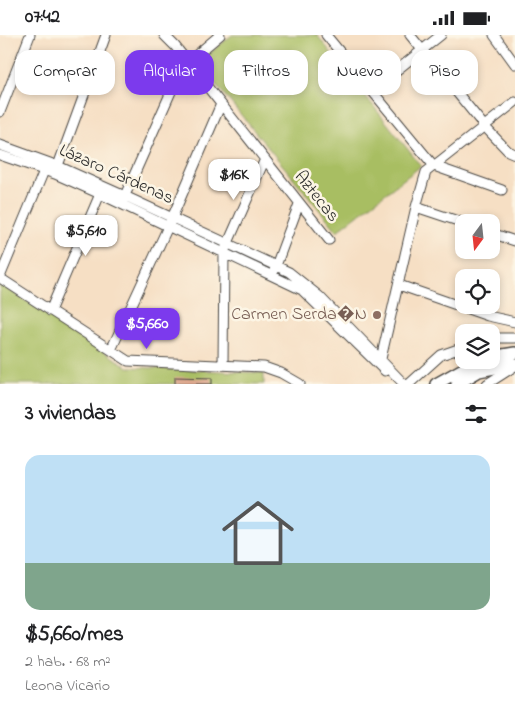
<!DOCTYPE html>
<html lang="es">
<meta charset="utf-8">
<style>
body{margin:0;font-family:"Indie Flower",sans-serif;background:#f6f6f6;color:#202124;height:100vh;display:flex;flex-direction:column;font-size:19px;white-space:nowrap}
*{box-sizing:border-box;margin:0}
p{font-size:16px;color:#757577}
.icon{flex:none;width:28px;height:28px;fill:none;stroke:currentColor;stroke-width:2;stroke-linecap:round;stroke-linejoin:round}
.map{position:relative;height:349px;overflow:hidden}
.sheet{display:flex;flex-direction:column;background:#fff;flex:1}
.sheet>*{flex:none}
.top-card{position:absolute;left:15px;top:15px;width:485px;height:45px;display:flex;gap:10px}
.needle{width:32px;rotate:195deg}
.controls{position:absolute;left:455px;top:179px;display:grid;gap:10px}
.controls a{display:grid;place-items:center;width:45px;height:45px;border-radius:10px;background:#fff;box-shadow:0 2px 8px #0003;font-size:25px}
.price{position:absolute;translate:-50% -42px;padding:0 11px;border-radius:10px;background:#fff;color:#222;font-size:16px;line-height:32px;filter:drop-shadow(0 1px 2px #0008)}
.price::after{content:'';position:absolute;left:50%;top:30px;width:15px;height:11px;margin-left:-8px;background:inherit;clip-path:polygon(0 0,100% 0,50% 100%)}
.price.selected{background:#7c3aed;color:#fff}
ul{padding:0;list-style:none}
li{display:grid;align-content:center;gap:10px;height:265px;padding:0 25px}
li+li{border-top:1px solid #e0e0e0}
li span{display:grid;place-items:center;height:155px;border-radius:15px;color:#555}
li>.icon{margin-inline-start:auto}
span .icon{width:90px;height:90px;fill:#fffc;stroke-width:1}
li b{font-size:21px}
h2{display:flex;justify-content:space-between;align-items:center;height:60px;padding:0 25px;font-size:21px}
.chip{padding:0 18px;border-radius:15px;background:#fff;box-shadow:0 2px 8px #0003;font-size:18px;line-height:45px}
.chip.selected{background:#7c3aed;color:#fff}
.status{display:flex;justify-content:space-between;align-items:center;height:35px;padding:0 25px;background:#fff;direction:ltr}
.status svg{height:14px;fill:currentColor}
.map>svg:first-child{display:block}
.green{fill:#a8be62;stroke:#6a7446}
.building{fill:#d9a187}
.lines{fill:none;stroke-linecap:round;stroke-linejoin:round}
.minor-casing{stroke:#494642;stroke-width:11}
.major-casing{stroke:#494642;stroke-width:14}
.minor{stroke:#fff;stroke-width:9}
.major{stroke:#fff;stroke-width:11}
.education-dot{fill:#8d6e63;stroke:#fcf5e5;stroke-width:2}
.labels{text-anchor:middle;dominant-baseline:central;stroke-width:5;stroke-linejoin:round;paint-order:stroke}
.street-label{font-size:18px;fill:#2b2b2b;stroke:#fcf5e5}
.education-label{font-size:18px;fill:#785e54;stroke:#fcf5e5;text-anchor:end}
</style>
<div class="status"><b>07:42</b><svg viewBox="0 0 49 12"><path d="M0 12V9h3v3zM5 12V6h3v6zM10 12V3h3v9zM15 12V0h3v12zM26 1h20v11H26zM47 4h2v5h-2z"/></svg></div>
<div class="map">
<svg width="515" height="349" viewBox="0 0 515 349">
<rect width="100%" height="100%" fill="#fcf5e5"/>
<filter id="ink" filterUnits="userSpaceOnUse"><feTurbulence type="fractalNoise" baseFrequency=".02" numOctaves="2"/><feDisplacementMap in="SourceGraphic" scale="10" xChannelSelector="R" yChannelSelector="G"/><feConvolveMatrix kernelMatrix="1 2 1 2 8 2 1 2 1" color-interpolation-filters="sRGB"/></filter>
<filter id="wash" filterUnits="userSpaceOnUse"><feTurbulence type="fractalNoise" baseFrequency=".0096" numOctaves="4" result="noise"/><feDisplacementMap in="SourceGraphic" scale="20" xChannelSelector="R" yChannelSelector="G"/><feGaussianBlur stdDeviation="1.12" result="paint"/><feColorMatrix in="noise" values="0 0 0 0 0 0 0 0 0 0 0 0 0 0 0 0 0 1.4 0 .05"/><feComposite in="paint" operator="in"/></filter>
<g filter="url(#wash)">
<rect width="100%" height="100%" fill="#f6dfc4"/>
<!-- green -->
<path class="green" d="M232,0h85l104,131 -84,65 -139,-168z
M0,249l128,83 136,6v11h-264z"/>
<g id="blocks">
<!-- building -->
<path class="building" d="M175,342l37,1v6h-37z"/>
</g>
</g>
<g filter="url(#ink)">
<use href="#blocks" fill-opacity="0" stroke="#494642" stroke-width="1"/>
<g class="lines">
<!-- minor casing -->
<g class="minor-casing">
<path id="minor" d="M164,0l11,11 154,194
M326,0l108,131 68,24
M410,0l75,92 23,24 7,3
M494,0l21,29
M372,55l69,-55
M0,77l30,-77
M0,110l58,21 67,30 164,76 30,24 85,88
M0,120l55,19 45,20 202,96 83,81
M56,136l50,-136
M123,165l55,-124 10,-14 32,-27
M416,172l48,16
M491,198l24,8
M274,236l25,-67
M0,242l46,-111
M0,243l128,83 136,6 17,6 19,11
M399,250l89,31 27,6
M50,276l50,-117
M491,303h24
M111,315l61,-132 49,-114
M380,328l36,-156 10,-35 89,-70
M223,330l1,-113 41,-93
M409,349l32,-29 23,-8
M487,349l28,-18"/>
</g>
<!-- major casing -->
<g class="major-casing">
<path id="major" d="M491,322l24,-4
M436,349l43,-24
M457,349l22,-13 36,-7"/>
</g>
<!-- minor -->
<use href="#minor" class="minor"/>
<!-- major -->
<use href="#major" class="major"/>
</g>
</g>
<!-- markers -->
<circle class="education-dot" cx="377" cy="280" r="5"/>
<g class="labels">
<!-- street labels -->
<g class="street-label">
<text transform="translate(116 140) rotate(24)">Lázaro Cárdenas</text>
<text transform="translate(316 162) rotate(51)">Aztecas</text>
</g>
<!-- education labels -->
<g class="education-label">
<text x="367" y="280">Carmen Serda�N</text>
</g>
</g>
</svg>
<div class="controls">
<a><svg class="needle" viewBox="-14 -14 28 28"><path d="M0-13l5 13h-10z" fill="#e53935"/><path d="M0 13l5-13h-10z" fill="#757577"/></svg></a>
<a><svg class="icon" aria-label="locate" viewBox="0 0 24 24"><circle cx="12" cy="12" r="6"/><path d="M12 2v4M12 18v4M2 12h4M18 12h4"/></svg></a>
<a><svg class="icon" aria-label="layers" viewBox="0 0 24 24"><path d="M12 4l9 5-9 5-9-5zM3 14l9 5 9-5"/></svg></a>
</div>
<b class="price" style="left:234px;top:166px">$16K</b>
<b class="price" style="left:86px;top:222px">$5,610</b>
<b class="price selected" style="left:147px;top:315px">$5,660</b>
<div class="top-card">
<a class="chip">Comprar</a>
<a class="chip selected">Alquilar</a>
<a class="chip">Filtros</a>
<a class="chip">Nuevo</a>
<a class="chip">Piso</a>
</div>
</div>
<section class="sheet">
<h2>3 viviendas<svg class="icon" aria-label="filters" viewBox="0 0 24 24"><path d="M4 7h16M4 17h16"/><circle cx="9" cy="7" r="2"/><circle cx="15" cy="17" r="2"/></svg></h2>
<ul>
<li><span style="background:linear-gradient(#bfe0f5 70%,#7fa58c 0)"><svg class="icon" aria-label="home" viewBox="0 0 24 24"><path d="M3 11l9-7 9 7M6 9v11h12V9"/></svg></span><div><b>$5,660/mes</b><p>2 hab. · 68 m²</p><p>Leona Vicario</p></div></li>
</ul>
</section>
